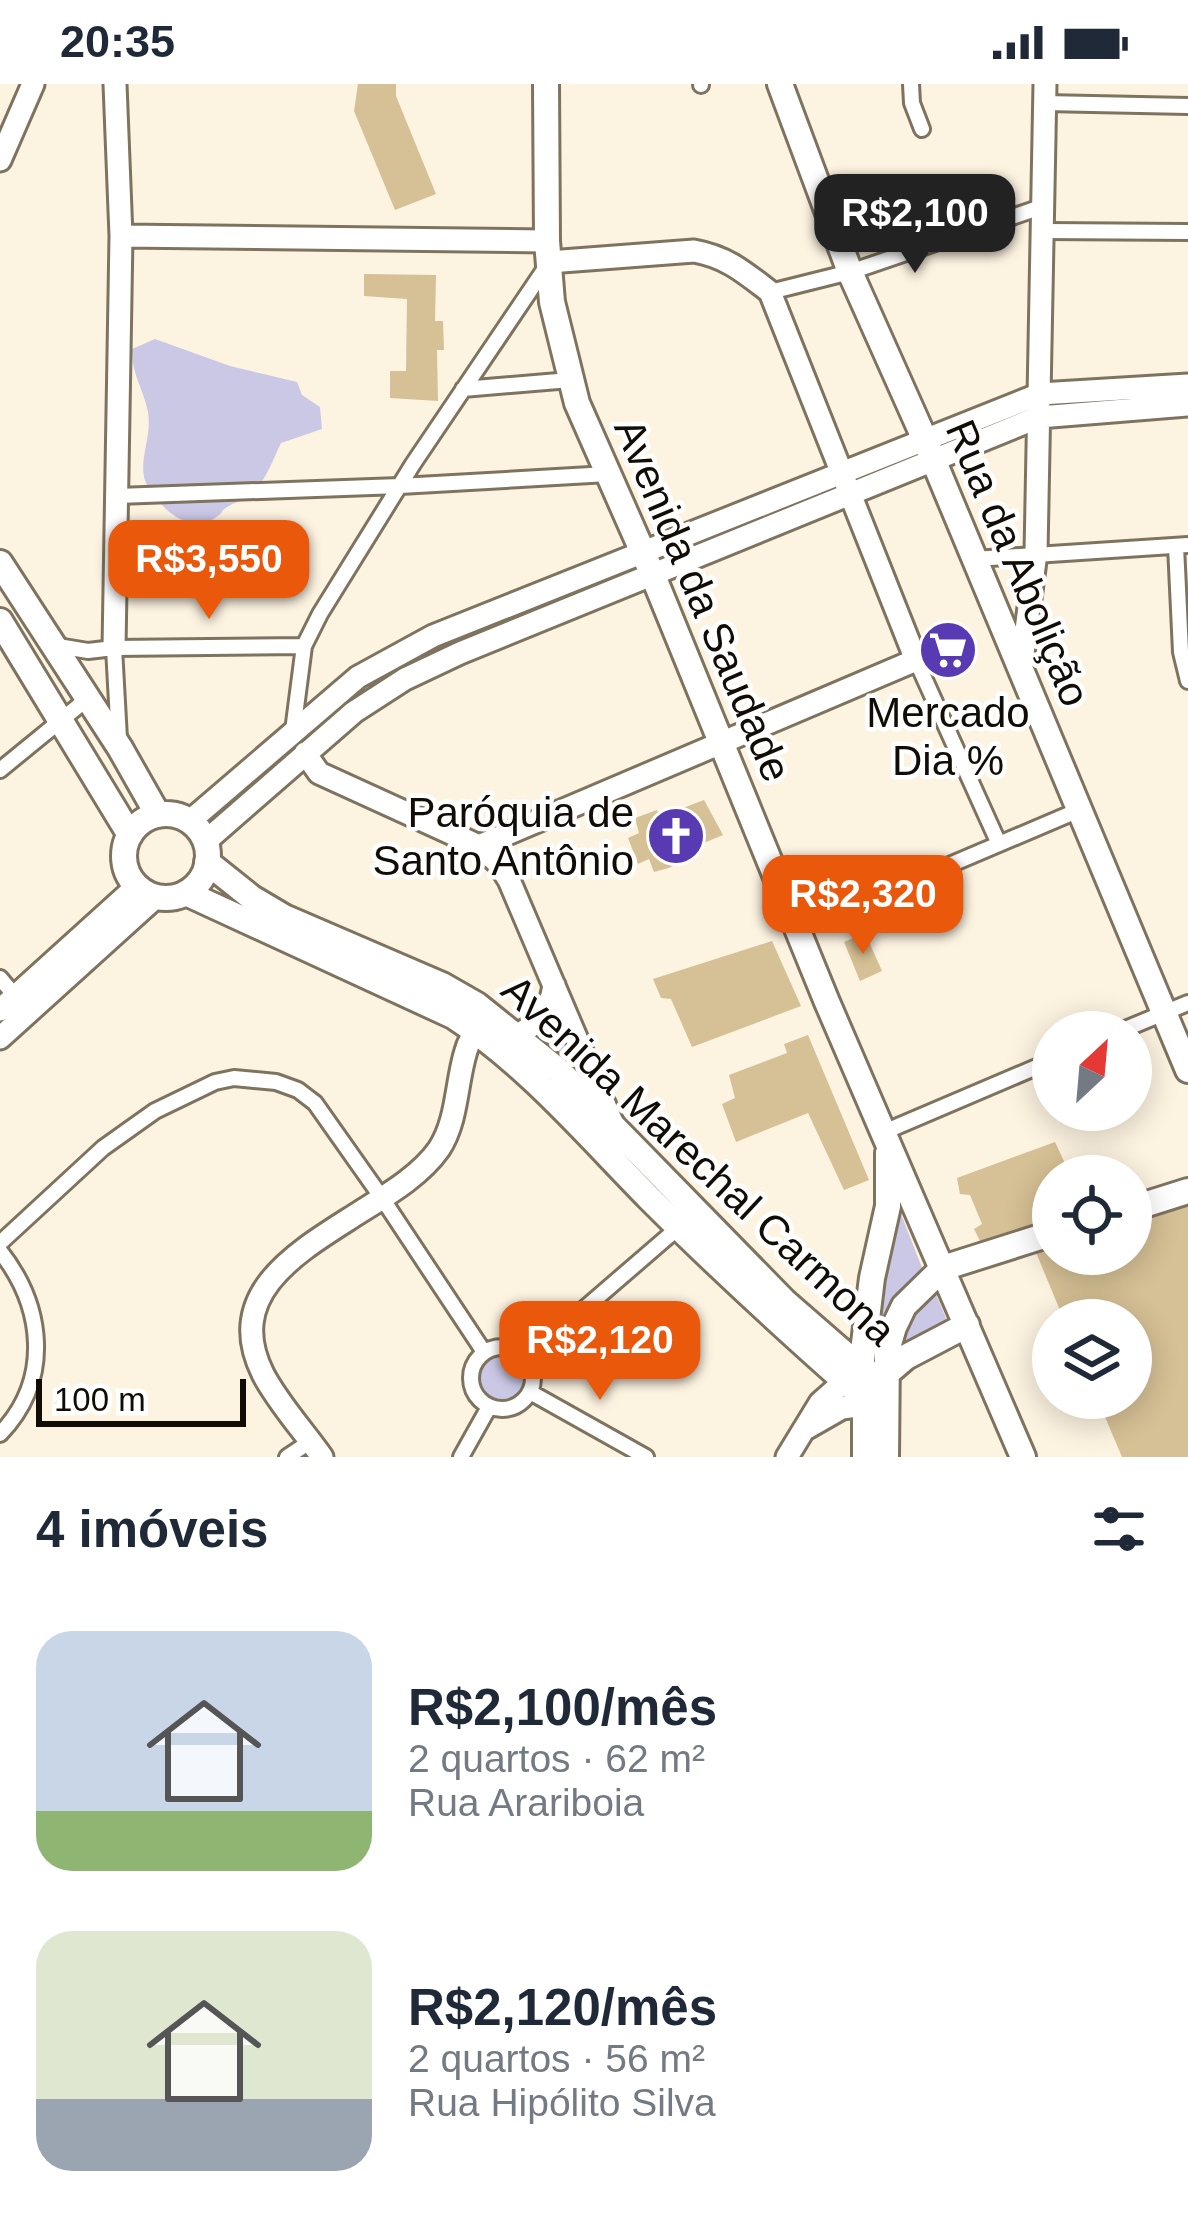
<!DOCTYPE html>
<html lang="pt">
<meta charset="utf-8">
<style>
body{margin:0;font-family:Helvetica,sans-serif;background:#f6f6f7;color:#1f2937;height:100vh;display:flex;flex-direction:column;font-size:45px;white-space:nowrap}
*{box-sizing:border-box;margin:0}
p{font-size:39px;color:#747a83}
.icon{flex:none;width:66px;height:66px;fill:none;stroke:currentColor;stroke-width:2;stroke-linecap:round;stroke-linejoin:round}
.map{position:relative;height:1373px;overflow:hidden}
.sheet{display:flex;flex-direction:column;background:#fff;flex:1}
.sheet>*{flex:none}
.needle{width:78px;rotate:26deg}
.controls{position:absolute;left:1032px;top:927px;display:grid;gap:24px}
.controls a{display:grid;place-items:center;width:120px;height:120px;border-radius:50%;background:#fff;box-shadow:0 6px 30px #0003;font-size:60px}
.scale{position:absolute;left:36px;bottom:30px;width:210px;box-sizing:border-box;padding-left:12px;border:6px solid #110d06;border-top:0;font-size:33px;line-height:42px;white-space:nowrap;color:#110d06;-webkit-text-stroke:9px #fff;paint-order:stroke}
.price{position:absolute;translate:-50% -102px;padding:0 27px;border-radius:24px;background:#ea580c;color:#fff;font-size:39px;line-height:78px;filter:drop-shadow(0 3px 6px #0008)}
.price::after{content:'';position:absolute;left:50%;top:72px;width:36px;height:27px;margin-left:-18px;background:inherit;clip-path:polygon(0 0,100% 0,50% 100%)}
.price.on{background:#222;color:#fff}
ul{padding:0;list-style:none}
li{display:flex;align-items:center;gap:36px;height:300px;padding:0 36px}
li span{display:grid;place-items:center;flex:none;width:336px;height:240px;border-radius:36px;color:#555}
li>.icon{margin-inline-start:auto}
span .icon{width:144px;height:144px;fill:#fffc;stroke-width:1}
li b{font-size:51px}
h2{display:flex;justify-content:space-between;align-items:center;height:144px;padding:0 36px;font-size:51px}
.status{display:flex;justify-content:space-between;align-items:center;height:84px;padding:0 60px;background:#fff;direction:ltr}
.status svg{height:33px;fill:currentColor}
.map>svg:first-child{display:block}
.green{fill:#cac8e5}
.building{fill:#d6c095}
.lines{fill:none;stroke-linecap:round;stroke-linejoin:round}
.street-casing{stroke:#7e735f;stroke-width:20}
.secondary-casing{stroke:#7e735f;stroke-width:27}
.primary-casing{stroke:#7e735f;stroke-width:30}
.street{stroke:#fff;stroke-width:14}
.secondary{stroke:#fff;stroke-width:21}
.primary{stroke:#fff;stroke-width:24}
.labels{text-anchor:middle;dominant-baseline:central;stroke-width:9;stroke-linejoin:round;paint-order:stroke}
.street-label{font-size:42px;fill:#110d06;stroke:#fff}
.poi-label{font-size:42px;fill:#110d06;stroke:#fff}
</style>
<div class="status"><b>20:35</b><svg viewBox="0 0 49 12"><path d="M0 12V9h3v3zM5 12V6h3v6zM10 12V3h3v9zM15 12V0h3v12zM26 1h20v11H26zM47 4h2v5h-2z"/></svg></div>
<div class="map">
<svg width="1188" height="1373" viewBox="0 0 1188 1373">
<rect width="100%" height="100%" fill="#fdf3e1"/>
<!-- green -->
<path class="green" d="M155,255l75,27 67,16 5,13 18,12 2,22 -41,14c-9,18 -17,44 -35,55 -5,4 -12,4 -17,8 -12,7 -2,4 -14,12 -16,12 -37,3 -50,-10 -8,-8 -18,-19 -21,-31 -4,-20 8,-42 4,-65 -5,-25 -16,-36 -16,-63z
M556,933l36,77 -58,-57z
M894,1112l30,77 -23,17 -10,19 -15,57 -6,-3z
M935,1208l14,33 -52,22 8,-29z
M478 1291a24 24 0 1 1 48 0a24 24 0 1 1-48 0Z"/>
<!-- building -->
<path class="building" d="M358,0h38v12l40,98 -41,16 -41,-99z
M364,190l72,1 -1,46h8l1,29h-7l1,51 -48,-3v-27h16l1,-72 -43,-3z
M704,716l19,35 -48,20 3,8 -9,5 -15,4 -5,-13 -11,5 -10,-26 11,-5 -4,-15 22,-8 2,7z
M865,849l17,38 -22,10 -16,-39z
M772,857l29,65 -109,41 -21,-48 -10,-1 -8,-19z
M808,951l61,145 -25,10 -36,-77 -72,29 -14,-38 13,-6 -6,-23 58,-22 -3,-9z
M1055,1058l16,34h-18v43l-71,26 -8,-16 8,-5 -12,-29 -10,-1 -3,-16z
M1188,1118v255h-66l-25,-59h34v-78h-67l-29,-70 18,-6v10h78v-34z"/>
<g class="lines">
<!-- street casing -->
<g class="street-casing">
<path id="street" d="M701,0v1
M911,0l1,19 10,26
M1044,19l144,3
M1044,147l144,1
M770,208l80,-20 194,-66
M463,305l107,-9
M117,412l283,-10 208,-12
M1176,462l5,106 7,29
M974,475l214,-14
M52,561l36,6 26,-3 190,-2
M114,564l5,91
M916,576l83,184
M293,647l11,-85 16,-32 93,-150 133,-197
M0,686l87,-71
M799,845l280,-119
M0,894l20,24
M1118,948l70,-29
M884,1048l169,-72
M0,1159l103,-95 52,-37 60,-29 19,-4 42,4 22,8 17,13 67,95 102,154
M0,1167c44,56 52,129 0,183
M471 1294a31 31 0 1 1 62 0a31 31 0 1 1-62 0Z
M526,1275l153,-132
M530,1308l116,65
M287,1373l24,-16
M461,1373l28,-50"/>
</g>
<!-- secondary casing -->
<g class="secondary-casing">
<path id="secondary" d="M0,76l33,-76
M121,152l426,5
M114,564l7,-412 -6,-152
M1021,585l15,-116 9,-469
M305,669l14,20 160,73 19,17 11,17 103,242
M190,737l168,-144 75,-41 607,-242 148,-9
M206,757l148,-129 51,-33 55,-26 579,-236 149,-12
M479,762l437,-186 -146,-368c-26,-20 -43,-35 -76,-41l-145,11
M0,926l137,-124
M0,954l156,-141
M502,959c28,-13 48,-26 52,-58
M807,1344l35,-20 23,-3
M322,1373c-19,-27 -44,-54 -59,-83 -41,-82 38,-124 97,-162 27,-17 60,-36 79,-63 19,-29 17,-67 27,-98 3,-12 11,-23 18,-32
M787,1373l33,-54 33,-29"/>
</g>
<!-- primary casing -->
<g class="primary-casing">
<path id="primary" d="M546,0l1,157 5,61 25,101 75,170 175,429 196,455
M780,0l70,188 75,168 263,630
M0,479l120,185 38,67
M0,537l130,214
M124 772a42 42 0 1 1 84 0a42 42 0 1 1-84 0Z
M207,778l45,36 32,19 158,68 35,20 82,66 225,230 77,67 24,14
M186,809l267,123c74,48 134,119 196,182 69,69 142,136 216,201
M1131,1125l57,-18
M885,1291l21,-18 61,-32
M865,1373v-58l-4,-31 11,-90 16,-72v-53
M886,1373l1,-106 7,-24 10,-21 39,-38 110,-35"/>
</g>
<!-- street -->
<use href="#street" class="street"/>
<!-- secondary -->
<use href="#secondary" class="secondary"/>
<!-- primary -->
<use href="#primary" class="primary"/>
</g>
<!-- icons -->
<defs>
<g id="supermarket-disc" transform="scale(3)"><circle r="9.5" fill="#583bb3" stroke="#fff"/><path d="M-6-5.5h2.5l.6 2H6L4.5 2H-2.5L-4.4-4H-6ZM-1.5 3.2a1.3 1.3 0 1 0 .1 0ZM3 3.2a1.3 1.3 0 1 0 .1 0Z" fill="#fff"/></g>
<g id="church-disc" transform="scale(3)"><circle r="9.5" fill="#583bb3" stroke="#fff"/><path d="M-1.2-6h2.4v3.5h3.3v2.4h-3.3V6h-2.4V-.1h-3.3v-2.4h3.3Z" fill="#fff"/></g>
</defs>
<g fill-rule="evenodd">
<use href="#supermarket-disc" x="948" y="566"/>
<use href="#church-disc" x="676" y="752"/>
</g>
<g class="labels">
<!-- street labels -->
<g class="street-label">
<text transform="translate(1018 479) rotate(67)">Rua da Abolição</text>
<text transform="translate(703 516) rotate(67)">Avenida da Saudade</text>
<text transform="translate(699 1076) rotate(43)">Avenida Marechal Carmona</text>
</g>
<!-- poi labels -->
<g class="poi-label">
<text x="948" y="628">Mercado<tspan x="948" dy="48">Dia %</tspan></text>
<text x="634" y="728" text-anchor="end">Paróquia de<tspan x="634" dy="48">Santo Antônio</tspan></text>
</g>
</g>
</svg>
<div class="controls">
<a><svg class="needle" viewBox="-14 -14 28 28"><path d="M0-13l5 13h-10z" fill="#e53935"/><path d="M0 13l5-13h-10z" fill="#747a83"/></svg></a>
<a><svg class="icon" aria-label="locate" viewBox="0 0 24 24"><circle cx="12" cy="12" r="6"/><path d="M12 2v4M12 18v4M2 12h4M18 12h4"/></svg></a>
<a><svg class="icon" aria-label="layers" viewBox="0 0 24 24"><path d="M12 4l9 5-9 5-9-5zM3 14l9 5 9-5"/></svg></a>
</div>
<div class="scale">100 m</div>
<b class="price on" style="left:915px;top:192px">R$2,100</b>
<b class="price" style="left:209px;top:538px">R$3,550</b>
<b class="price" style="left:863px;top:873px">R$2,320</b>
<b class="price" style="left:600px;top:1319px">R$2,120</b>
</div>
<section class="sheet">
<h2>4 imóveis<svg class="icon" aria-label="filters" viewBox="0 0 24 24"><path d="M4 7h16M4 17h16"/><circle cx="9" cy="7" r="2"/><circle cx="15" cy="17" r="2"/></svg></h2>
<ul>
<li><span style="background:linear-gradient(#c9d6e8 75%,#8fb573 0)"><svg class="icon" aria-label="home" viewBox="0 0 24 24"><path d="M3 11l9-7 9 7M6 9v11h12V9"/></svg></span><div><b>R$2,100/mês</b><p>2 quartos · 62 m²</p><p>Rua Arariboia</p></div></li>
<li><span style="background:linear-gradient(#dfe7d0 70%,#9aa5b1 0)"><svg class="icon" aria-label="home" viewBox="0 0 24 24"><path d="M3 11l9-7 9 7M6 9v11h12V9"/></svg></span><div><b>R$2,120/mês</b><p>2 quartos · 56 m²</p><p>Rua Hipólito Silva</p></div></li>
</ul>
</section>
